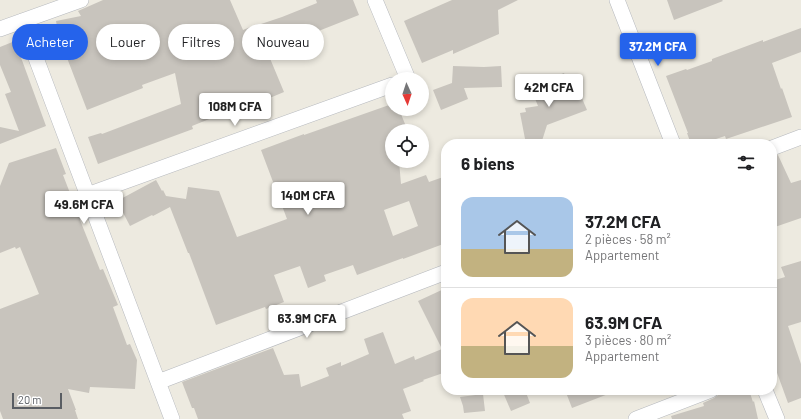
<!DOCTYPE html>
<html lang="fr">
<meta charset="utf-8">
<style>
body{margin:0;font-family:Barlow,sans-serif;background:#f2f2f2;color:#202124;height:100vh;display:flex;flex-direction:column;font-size:15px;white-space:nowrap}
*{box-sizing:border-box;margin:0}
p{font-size:13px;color:#757577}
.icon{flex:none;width:22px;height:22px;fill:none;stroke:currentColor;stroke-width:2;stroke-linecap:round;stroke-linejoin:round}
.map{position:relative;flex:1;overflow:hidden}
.sheet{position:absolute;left:441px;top:139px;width:336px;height:256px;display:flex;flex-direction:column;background:#fff;border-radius:16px;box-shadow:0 2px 6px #0003}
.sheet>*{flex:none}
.guide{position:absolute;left:12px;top:24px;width:369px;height:36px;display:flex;gap:8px}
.needle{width:26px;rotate:177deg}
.controls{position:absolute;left:385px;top:72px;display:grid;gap:8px}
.controls a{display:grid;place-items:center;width:44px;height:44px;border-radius:50%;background:#fff;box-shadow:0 2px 6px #0003;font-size:20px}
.scale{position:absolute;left:12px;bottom:10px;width:50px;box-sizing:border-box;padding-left:4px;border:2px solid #595d63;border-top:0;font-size:11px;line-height:14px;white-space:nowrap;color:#595d63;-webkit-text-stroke:3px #fff;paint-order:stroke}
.price{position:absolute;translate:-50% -34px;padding:0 9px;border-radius:4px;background:#fff;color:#222;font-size:13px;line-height:26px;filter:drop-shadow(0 1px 2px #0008)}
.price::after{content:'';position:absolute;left:50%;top:24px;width:12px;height:9px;margin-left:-6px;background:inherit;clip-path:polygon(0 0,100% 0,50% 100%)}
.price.current{background:#2563eb;color:#fff}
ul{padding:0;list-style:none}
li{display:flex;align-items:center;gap:12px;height:100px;padding:0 20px}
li+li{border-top:1px solid #e0e0e0}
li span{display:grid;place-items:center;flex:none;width:112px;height:80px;border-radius:12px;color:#555}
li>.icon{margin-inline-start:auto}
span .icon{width:48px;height:48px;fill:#fffc;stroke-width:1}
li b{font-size:17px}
h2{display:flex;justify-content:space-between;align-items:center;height:48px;padding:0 20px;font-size:17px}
.chip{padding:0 14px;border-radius:18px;background:#fff;box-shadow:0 2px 6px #0003;font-size:14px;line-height:36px}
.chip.current{background:#2563eb;color:#fff}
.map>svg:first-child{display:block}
.building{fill:#c8c4bd;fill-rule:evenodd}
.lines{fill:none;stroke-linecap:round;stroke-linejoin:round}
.street-casing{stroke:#b6b9be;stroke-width:16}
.street{stroke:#fff;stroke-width:15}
</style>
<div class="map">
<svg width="801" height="419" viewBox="0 0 801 419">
<rect width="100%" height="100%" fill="#edeae0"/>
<!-- building -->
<path class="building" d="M103,0h127l13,30 15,-6v1l24,-8 35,-14 -1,-3h37l6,15 -43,17 2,7 -2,1 5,11 -15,7 -6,-12 -6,2 -1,-2 -24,10 15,36 -43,18 -2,-3 -47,19 1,3 -95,35 -10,-27 13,-4 1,1 79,-30 -6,-31 -33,12 1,3 -56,22 -28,-73 -3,-16 25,-5 -3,-5z
M452,0h66l-20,10 1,24 -46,20v-4l-31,13 -18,-42z
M667,0h55l1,1 -49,19z
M801,28v24l-29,11 9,26 1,-1 10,29 -66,22 -1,-3 -24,8h-10l-4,-11h1l-22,-57 20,-7 1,1 25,-9v-2l51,-19v2z
M15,41l31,85 -46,18v-17l19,4 -14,-37 6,-2 -11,-27v-18z
M453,66l31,1 17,-1 1,21 -38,1 4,11 -27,11 -8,-20 19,-7z
M564,73l10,26 7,-3 6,14 -40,15 -6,19h-15l-6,-31 6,-1 -1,-4 13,-2 -8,-20z
M392,104v5h7l8,20 -6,2h-9v30h7l2,23 25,-9 3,7 17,-6v67l-43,16v-1l-46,17 -4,-10 -29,10 2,6 -18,7 -8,-22 -26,9 10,27 -18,7 -1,-2 -49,18 -27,-72h-1l-18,-46 -17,9 -1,-1 -22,11 -13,-25 39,-21 6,11 1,-1 3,6 20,3 2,-12 31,4 18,46 50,-18 -26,-69 43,-16v1zM409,201l9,25 -25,10 -9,-26z
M56,148l10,26 -3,1 17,44v1l20,50 3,-1 15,36 -5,2 14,38 3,-1 7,16 -2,29 -45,-2 -1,6 -21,-4 8,21h-1l3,9h-75l-3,-8v-102l39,-15 -19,-47 -4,2 -1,-2 -15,6v-67l9,-23z
M778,155l13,28 10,-3v38l-29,10v-71z
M801,261v61l-13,4 13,38v34l-13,5 -16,-44v-46l5,-2 -5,-13v-17l13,-4 -4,-10z
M446,288v84l-23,8 1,1 -21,8 8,22 -9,3 2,5h-206l-4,-11h-2l-10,-26 91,-34 11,27 15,-1 2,13 28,-11 -3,-8 15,-6v4l28,-12 -5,-15 19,-7 12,32 19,-8 1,4 27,-11 -24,-48z
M502,390h23l5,13 -19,8z
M565,390h51v1l-44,17z
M733,390h16l4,12 1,-1 4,18h-86l-1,-3 33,-10 -1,-3 11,-5 4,-3z
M483,394l2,17 -21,2 -1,-7 -3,-9z"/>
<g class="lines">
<!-- street casing -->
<g class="street-casing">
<path id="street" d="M375,0l33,79
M617,0l56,144
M22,21l150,398
M0,29l81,-29
M772,148l29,-11
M87,195l305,-110
M158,382l288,-110
M765,390l12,29
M636,419l75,-29"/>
</g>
<!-- street -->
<use href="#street" class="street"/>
</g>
</svg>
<div class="controls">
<a><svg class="needle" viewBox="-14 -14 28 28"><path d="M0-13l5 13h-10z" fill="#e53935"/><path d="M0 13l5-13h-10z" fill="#757577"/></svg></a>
<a><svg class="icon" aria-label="locate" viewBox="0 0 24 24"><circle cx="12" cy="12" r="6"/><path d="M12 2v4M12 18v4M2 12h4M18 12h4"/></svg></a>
</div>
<div class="scale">20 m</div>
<b class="price current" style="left:658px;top:67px">37.2M CFA</b>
<b class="price" style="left:549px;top:108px">42M CFA</b>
<b class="price" style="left:235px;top:127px">108M CFA</b>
<b class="price" style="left:308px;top:216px">140M CFA</b>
<b class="price" style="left:84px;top:225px">49.6M CFA</b>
<b class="price" style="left:307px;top:339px">63.9M CFA</b>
<div class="guide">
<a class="chip current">Acheter</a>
<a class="chip">Louer</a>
<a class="chip">Filtres</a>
<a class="chip">Nouveau</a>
</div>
<section class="sheet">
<h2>6 biens<svg class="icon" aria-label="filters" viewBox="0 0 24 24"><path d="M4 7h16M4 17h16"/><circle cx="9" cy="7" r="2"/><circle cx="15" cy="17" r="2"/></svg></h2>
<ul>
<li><span style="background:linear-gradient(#a9c7e8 65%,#c2b280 0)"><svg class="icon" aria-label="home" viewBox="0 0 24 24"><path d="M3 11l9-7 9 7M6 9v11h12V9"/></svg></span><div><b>37.2M CFA</b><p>2 pièces · 58 m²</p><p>Appartement</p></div></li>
<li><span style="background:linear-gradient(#ffd9b3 60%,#c2b280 0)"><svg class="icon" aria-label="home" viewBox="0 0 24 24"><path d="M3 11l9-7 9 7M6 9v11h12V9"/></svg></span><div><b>63.9M CFA</b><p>3 pièces · 80 m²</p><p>Appartement</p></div></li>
</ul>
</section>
</div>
